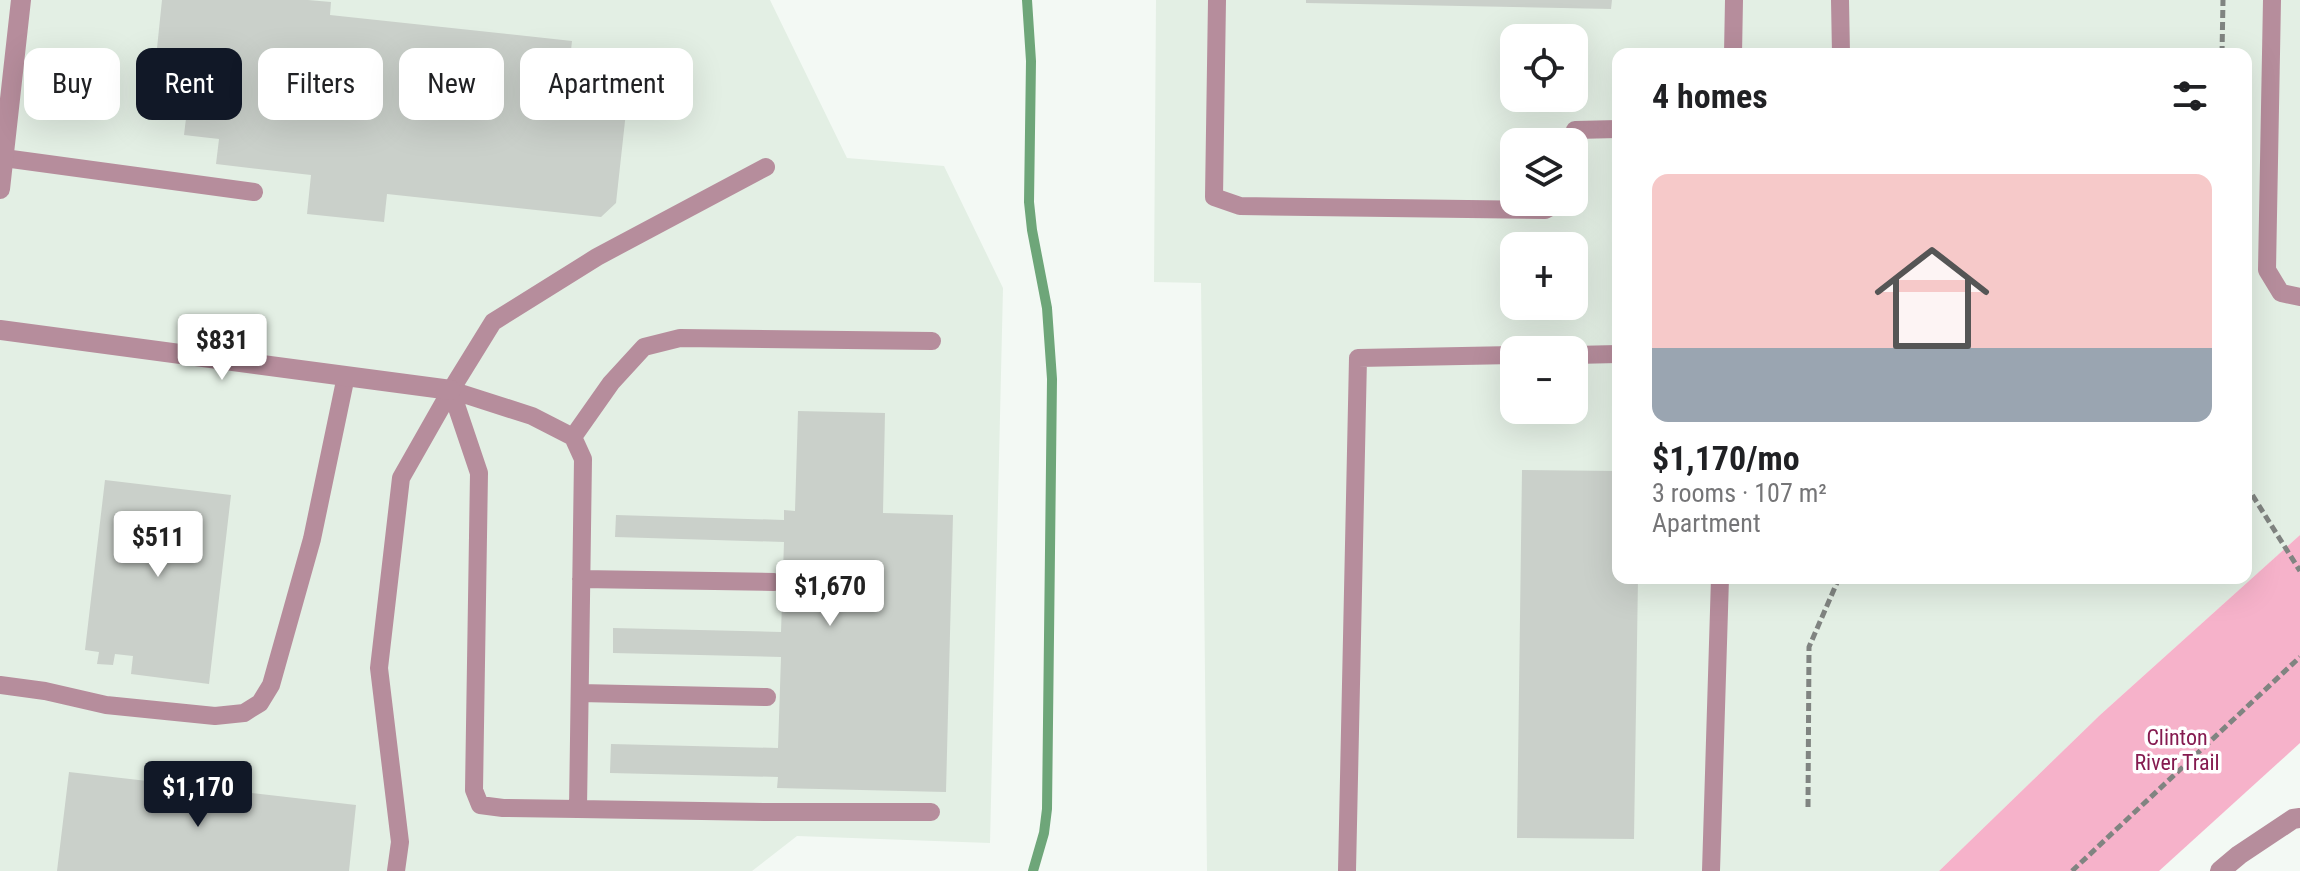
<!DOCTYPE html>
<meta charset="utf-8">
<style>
body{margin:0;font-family:"Roboto Condensed",sans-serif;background:#f6f6f6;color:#202124;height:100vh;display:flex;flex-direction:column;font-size:30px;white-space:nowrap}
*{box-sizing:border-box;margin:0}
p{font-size:26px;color:#757577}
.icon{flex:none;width:44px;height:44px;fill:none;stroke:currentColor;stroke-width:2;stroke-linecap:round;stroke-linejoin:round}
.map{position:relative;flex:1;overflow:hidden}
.side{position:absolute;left:1612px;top:48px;width:640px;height:536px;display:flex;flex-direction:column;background:#fff;border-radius:16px;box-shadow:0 8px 32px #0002}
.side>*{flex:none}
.hud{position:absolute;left:24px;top:48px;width:760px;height:72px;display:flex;gap:16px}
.tools{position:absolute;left:1500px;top:24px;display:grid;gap:16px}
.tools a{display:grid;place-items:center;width:88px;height:88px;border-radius:16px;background:#fff;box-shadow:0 8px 32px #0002;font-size:40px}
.price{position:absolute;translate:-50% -68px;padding:0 18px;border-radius:8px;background:#fff;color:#222;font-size:26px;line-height:52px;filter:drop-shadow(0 2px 4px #0008)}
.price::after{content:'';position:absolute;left:50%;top:48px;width:24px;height:18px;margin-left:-12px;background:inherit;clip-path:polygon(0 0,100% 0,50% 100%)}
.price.on{background:#111827;color:#fff}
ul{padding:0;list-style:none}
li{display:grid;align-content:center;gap:16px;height:424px;padding:0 40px}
li span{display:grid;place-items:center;height:248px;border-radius:16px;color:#555}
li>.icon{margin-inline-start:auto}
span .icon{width:144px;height:144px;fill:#fffc;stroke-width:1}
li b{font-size:34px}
h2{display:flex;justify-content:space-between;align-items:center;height:96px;padding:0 40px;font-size:34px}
.chip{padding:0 28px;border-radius:16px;background:#fff;box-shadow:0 8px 32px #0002;font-size:28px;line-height:72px}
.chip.on{background:#111827;color:#fff}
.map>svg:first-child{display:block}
.built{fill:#e3efe4;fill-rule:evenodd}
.green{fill:#f6b2ca}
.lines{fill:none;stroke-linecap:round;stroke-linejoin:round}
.stream{stroke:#6ea679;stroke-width:10}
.building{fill:#cad0ca}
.path{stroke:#808481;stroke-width:5;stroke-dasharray:8 4;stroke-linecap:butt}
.lane{stroke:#b68d9c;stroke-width:18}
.street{stroke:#b68d9c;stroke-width:20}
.labels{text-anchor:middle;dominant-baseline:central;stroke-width:7;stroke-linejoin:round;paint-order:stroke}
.park-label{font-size:22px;fill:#851b50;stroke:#fff}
</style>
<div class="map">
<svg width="2300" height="871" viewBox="0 0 2300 871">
<rect width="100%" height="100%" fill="#f3f9f4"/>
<!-- built -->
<path class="built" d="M0,0h770l77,158 97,8 59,122 -13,555 -193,-7 -45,35h-752z
M1156,0h1144v535l-200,180 -161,156h-732l-6,-588 -47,-1zM1514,38h60v60h-60zM1618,54h628v524h-628zM1514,142h60v60h-60zM1514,246h60v60h-60zM1514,350h60v60h-60z"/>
<!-- green -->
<path class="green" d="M2300,535v208l-141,128h-220l161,-156z"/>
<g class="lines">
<!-- stream -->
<path class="stream" d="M1027,0l4,61 -2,141 3,28 15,78 5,71 -5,430 -3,24 -11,38"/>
</g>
<!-- building -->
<path class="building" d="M162,0h146l23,2 -1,13 242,26 -7,64 61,7 -10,91 -15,14 -214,-23 -3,28 -77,-8 4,-39 -95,-11 3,-25 -35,-4 3,-25 -36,-4z
M1306,0h306l-1,9 -305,-6z
M798,411l87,2 -2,100 70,2 -7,277 -169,-4 1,-11 -168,-4 1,-29 167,4 3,-91 -168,-4v-25l168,4 3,-90 -169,-5 1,-22 168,5v-10l11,1z
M1522,470l96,1v107h20l-4,261 -117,-1z
M105,480l126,15 -22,189 -78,-10 2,-18 -18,-2 -2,11 -16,-1 2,-12 -14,-2z
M69,772l287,33 -7,66h-292z"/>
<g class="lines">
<!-- path -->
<path class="path" d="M2222,54l1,-54
M2246,485l54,86
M1808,807l1,-160 30,-69
M2072,871l228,-214"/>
<!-- lane -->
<path class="lane" d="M1217,0l-3,197 26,9 305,4 15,-8
M1840,0l1,54
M2272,0l-5,270 14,23 19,4
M1733,54l1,-54
M4,158l250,34
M1574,194l2,-1 -1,-63 43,-1
M1574,355l44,-1
M451,390l81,26 41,21 10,22 -5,350 -75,-1 -23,-3 -6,-15 5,-317z
M573,437l38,-54 33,-36 36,-9 252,3
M581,579l193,3
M0,685l45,6 61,14 109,11 29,-3 16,-10 11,-18 41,-146 34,-163
M580,693l187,4
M578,809l190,3h163
M396,871l4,-29 -21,-174 22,-190 50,-88 42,-68 104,-65 169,-90
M1347,871l11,-513 156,-3
M1711,871l9,-293"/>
<!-- street -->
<path class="street" d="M0,189l21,-189
M0,330l451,60
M2220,871l19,-16 54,-36 7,-1"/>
</g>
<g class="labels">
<!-- park labels -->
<g class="park-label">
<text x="2177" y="737">Clinton<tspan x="2177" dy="25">River Trail</tspan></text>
</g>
</g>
</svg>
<div class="tools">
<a><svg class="icon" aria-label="locate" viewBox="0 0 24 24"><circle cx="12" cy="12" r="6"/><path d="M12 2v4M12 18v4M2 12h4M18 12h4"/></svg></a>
<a><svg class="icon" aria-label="layers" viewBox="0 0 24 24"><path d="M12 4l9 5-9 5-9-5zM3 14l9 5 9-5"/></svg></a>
<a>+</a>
<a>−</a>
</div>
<b class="price" style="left:222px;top:382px">$831</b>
<b class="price" style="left:158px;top:579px">$511</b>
<b class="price" style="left:830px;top:628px">$1,670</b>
<b class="price on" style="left:198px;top:829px">$1,170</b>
<div class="hud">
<a class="chip">Buy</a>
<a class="chip on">Rent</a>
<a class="chip">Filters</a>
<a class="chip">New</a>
<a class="chip">Apartment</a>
</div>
<section class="side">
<h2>4 homes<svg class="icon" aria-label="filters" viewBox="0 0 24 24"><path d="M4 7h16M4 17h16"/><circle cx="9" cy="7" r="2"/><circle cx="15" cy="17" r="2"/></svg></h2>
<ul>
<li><span style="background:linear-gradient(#f6c9c9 70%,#9aa5b1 0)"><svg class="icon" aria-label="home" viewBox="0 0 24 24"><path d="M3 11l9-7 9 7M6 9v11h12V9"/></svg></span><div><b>$1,170/mo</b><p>3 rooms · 107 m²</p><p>Apartment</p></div></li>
</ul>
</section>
</div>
